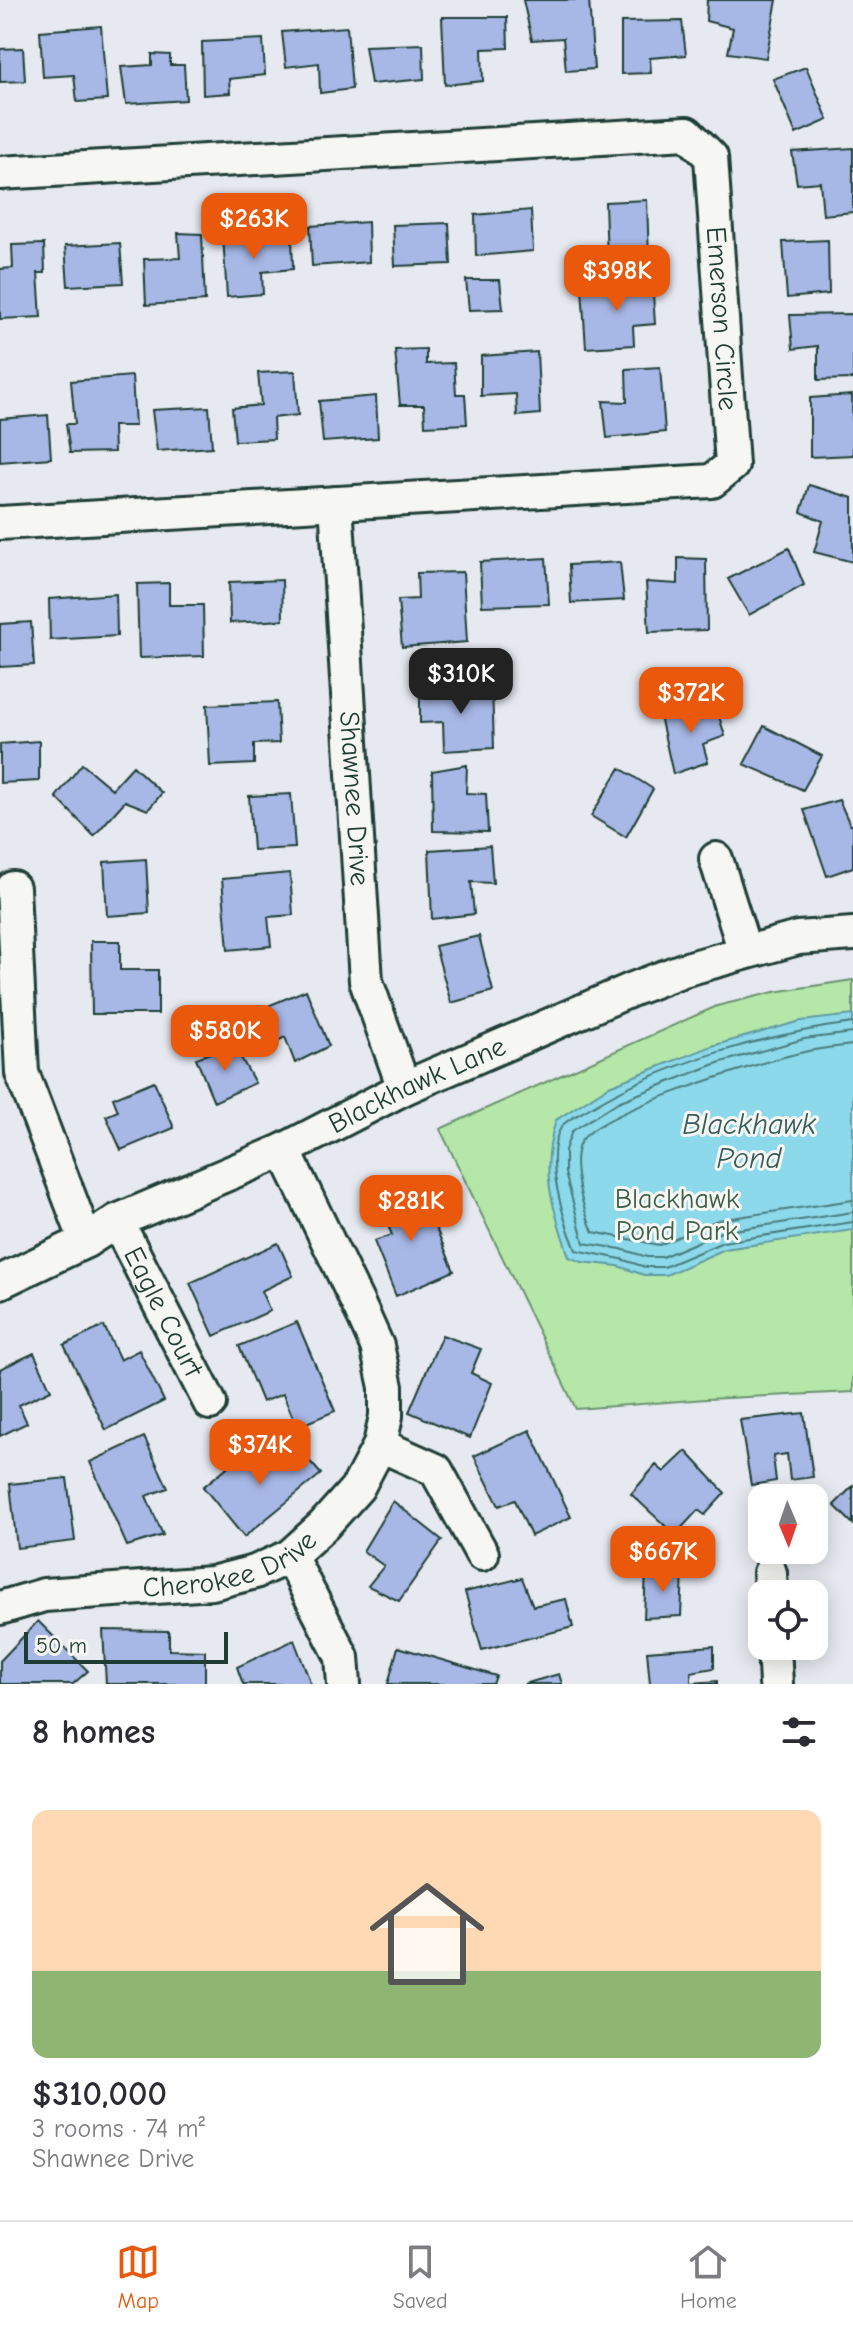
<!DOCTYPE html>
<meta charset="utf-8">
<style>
body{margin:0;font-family:"Comic Neue",sans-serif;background:#f7f7f7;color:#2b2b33;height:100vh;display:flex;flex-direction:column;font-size:30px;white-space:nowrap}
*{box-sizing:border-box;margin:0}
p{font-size:26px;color:#7c7c81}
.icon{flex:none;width:44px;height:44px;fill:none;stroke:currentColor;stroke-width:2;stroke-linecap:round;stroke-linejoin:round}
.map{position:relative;height:1684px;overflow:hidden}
.panel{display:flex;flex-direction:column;background:#fff;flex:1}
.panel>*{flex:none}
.needle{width:52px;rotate:178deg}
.fabs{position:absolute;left:748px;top:1484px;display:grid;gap:16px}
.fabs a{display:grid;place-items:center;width:80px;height:80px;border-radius:16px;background:#fff;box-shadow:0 4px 20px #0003;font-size:40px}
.scale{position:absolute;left:24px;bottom:20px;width:204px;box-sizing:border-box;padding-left:8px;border:4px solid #1f3d34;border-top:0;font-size:22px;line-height:28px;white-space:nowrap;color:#1f3d34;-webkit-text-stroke:6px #f6f6f2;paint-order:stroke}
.price{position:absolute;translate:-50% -68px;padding:0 18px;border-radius:16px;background:#ea580c;color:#fff;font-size:26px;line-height:52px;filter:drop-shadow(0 2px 4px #0008)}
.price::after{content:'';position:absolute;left:50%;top:48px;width:24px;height:18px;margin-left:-12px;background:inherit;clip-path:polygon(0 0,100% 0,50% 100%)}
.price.on{background:#222;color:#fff}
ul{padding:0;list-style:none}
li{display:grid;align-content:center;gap:16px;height:424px;padding:0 32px}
li span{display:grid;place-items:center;height:248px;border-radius:16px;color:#555}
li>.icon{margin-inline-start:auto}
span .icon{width:144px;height:144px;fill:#fffc;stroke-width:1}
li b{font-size:34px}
h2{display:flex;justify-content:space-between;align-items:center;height:96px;padding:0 32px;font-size:34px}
.menu{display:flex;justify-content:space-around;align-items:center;height:112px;border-top:2px solid #e1e1e2;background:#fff;font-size:22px;color:#7c7c81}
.menu a{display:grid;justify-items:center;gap:4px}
.menu .on{color:#ea580c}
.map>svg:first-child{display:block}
.green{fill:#b5e7a8;stroke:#6a926e;stroke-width:2}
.water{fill:#8bd9ea;stroke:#609ba1;stroke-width:2}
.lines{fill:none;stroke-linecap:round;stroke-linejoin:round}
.shore{stroke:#4a7b7d;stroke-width:2}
.building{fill:#a7b7e6;stroke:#1f3d34;stroke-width:2}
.street-casing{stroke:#1f3d34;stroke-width:38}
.street{stroke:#f6f6f2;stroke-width:32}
.labels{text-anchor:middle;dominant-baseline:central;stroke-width:6;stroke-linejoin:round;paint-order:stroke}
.street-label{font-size:28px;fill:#1f3d34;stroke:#f6f6f2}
.park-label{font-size:28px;fill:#3d5f4b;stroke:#f6f6f2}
.water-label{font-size:30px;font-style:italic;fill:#355c58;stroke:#f6f6f2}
</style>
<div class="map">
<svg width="853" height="1684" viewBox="0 0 853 1684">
<rect width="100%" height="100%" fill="#e6e9f0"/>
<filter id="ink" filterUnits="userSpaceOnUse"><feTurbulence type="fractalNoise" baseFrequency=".0125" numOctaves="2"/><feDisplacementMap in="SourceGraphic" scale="16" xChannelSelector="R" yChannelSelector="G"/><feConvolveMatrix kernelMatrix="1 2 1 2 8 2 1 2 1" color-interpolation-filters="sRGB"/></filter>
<g filter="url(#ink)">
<!-- green -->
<path class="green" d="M853,980v412l-147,7 -130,10 -136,-280 277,-123 57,-14z"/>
<!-- water -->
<path class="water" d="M853,1015v215l-128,19 -59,26h-22l-26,-9 -36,-4 -13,-5c-16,-51 -30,-84 -13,-137l53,-34 103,-40 89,-25z"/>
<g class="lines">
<!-- shore -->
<path class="shore" d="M853,1023c-86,11 -191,40 -265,86 -8,5 -21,10 -26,17 -20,29 2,95 14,124l45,9 24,8h19l59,-25 130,-20
M853,1033l-49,6 -86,24 -100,39 -46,29 -7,19v23l19,70 37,6 26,8h15l59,-25 132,-20
M853,1045c-16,2 -33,3 -49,7 -37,8 -209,60 -224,91 -11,21 4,68 13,89l66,13 59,-25 135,-20"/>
</g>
<!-- building -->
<path class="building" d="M523,0h66l5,69 -28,2 -3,-33 -31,2z
M707,0h70l-11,58 -38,-5 5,-25 -27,-7z
M442,17h65l1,31 -26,1 1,32 -38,4z
M682,21l4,34 -36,3 1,15 -30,1v-52z
M101,26l6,74 -30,2 -3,-27 -31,2 -3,-46z
M347,27l5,62 -32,4 -1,-30 -33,4 -4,-35z
M263,39l2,36 -36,4 1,14 -27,2 -1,-53z
M423,44l1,35 -53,5 -6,-38z
M23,48l2,33 -25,1v-33z
M152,54l18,1v10h14l2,35 -60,4 -5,-37 31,-2z
M806,67l22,53 -32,14 -23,-55z
M853,148v64l-30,3 -3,-33 -23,2 -5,-32z
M647,200l2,59 -42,2 -2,-59z
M531,210l2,41 -57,5 -1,-41z
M368,222l1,40 -57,4 -2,-40z
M449,223l2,41 -56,2 -2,-41z
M178,233l24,1 3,67 -59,4 -2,-46 36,-1z
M292,235l1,34 -31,3 1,22 -36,3 -4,-61z
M828,240l1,54 -42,4 -4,-56z
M120,243l3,40 -55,3 -3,-40z
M44,244l1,29h-7l3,44 -41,2v-50l13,-1 -1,-23z
M652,279l3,45 -22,2 1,19 -48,3 -4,-60h43l1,-8z
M466,280h34l3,29 -34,1z
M853,314v65l-35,1v-34l-25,3 -3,-34z
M426,349v15l28,-1 2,31h9l2,30 -42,2 -1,-21h-24l-5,-55z
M537,352l3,62 -23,2 -1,-22 -35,2v-40z
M660,367l5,65 -58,6 -4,-37 24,1 -1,-33z
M295,371l3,44 -25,3 1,21 -39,2 -3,-33 29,-3 -3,-32z
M132,376l3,50h-22l1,26 -44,1 -4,-29h9l-4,-43z
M852,395l1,60 -43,2v-59z
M376,396l2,42 -55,4 -4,-41z
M209,407l3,40 -55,4 -5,-41z
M48,415l3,43 -51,4v-43z
M809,485l44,13v64l-39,-10 9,-31 -22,-9z
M789,548l15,37 -55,30 -21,-36z
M546,558l3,46 -67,2 -2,-44z
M678,558l28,1 1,71 -58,2 -3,-50 32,2z
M620,562l4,38 -53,3 -2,-38z
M463,572l4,70 -65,5 -4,-47 20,-1 -1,-26z
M282,580l1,40 -53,3 -1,-41z
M169,583v22h34l1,51 -65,2 -2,-74z
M116,594l1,42 -67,4 -1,-41z
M31,622l3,43 -34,2v-43z
M492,685l2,63 -50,3 -1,-29 -23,1v-34z
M714,700l11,36 -22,8 5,18 -35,12 -13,-58z
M277,702l2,41 -25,1v20l-44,2 -3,-61z
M764,726l58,30 -19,34 -59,-26z
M39,741v40l-39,2v-39z
M82,764l30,25 21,-23 29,27 -14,17 -23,-9 -31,35 -38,-39z
M467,765l-1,28 20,1 2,38 -55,-1 -1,-60z
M620,768l33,21 -27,48 -35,-21z
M291,794l4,54 -42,2 -4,-54z
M839,800l11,25h3v42l-26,9 -23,-66z
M490,846l3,37 -22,-1 3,32 -42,5 -3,-69z
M146,859l3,54 -42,3 -3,-54z
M290,873l3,42 -25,2 3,29 -43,4 -6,-71z
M479,936l14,55 -42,12 -16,-57z
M91,941h29v29h38v44h-66z
M306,990l23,56 -34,17 -10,-26 -24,13 -17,-34z
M234,1045l21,38 -41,19 -18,-44z
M154,1081l20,47 -53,22 -15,-34 12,-5 -5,-13z
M418,1185l36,86 -58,25 -22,-55 18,-6 -14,-33z
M278,1243l15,33 -32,15 9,20 -56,25 -24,-53z
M297,1322l38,89 -38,16 -14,-33 -21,8 -23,-56z
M104,1326l16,34 19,-10 25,51 -58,29 -42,-85z
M442,1335l39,14 -10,24 21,10 -22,55 -61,-26z
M34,1353l17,37 -32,15 8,18 -27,13v-67z
M804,1413l9,64 -23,3 -3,-26 -14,2 3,25 -25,4 -11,-65z
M530,1430l41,87 -40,19 -16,-36 -16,6 -25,-50z
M144,1437l24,51 -22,8 17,39 -36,11 -37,-84z
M293,1442l28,32 -77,63 -41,-50 44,-36 14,17z
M686,1451l39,42 -20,22 -7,-5 -23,25 -44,-41 25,-29 8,7z
M67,1478l8,63 -58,7 -7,-64z
M853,1486v38l-19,-19z
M393,1501l49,39 -43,61 -31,-15 16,-20 -21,-15z
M646,1570l37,2 -2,44 -37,2z
M522,1578l11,28 33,-7 7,28 -91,23 -17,-58z
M38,1621l50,50 -15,13h-73v-23z
M103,1630l66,1v19l36,1v33h-99z
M294,1640l17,44h-68l-6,-17z
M714,1646v22l-23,4v11l26,-2v3h-67l-3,-33z
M398,1647l98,29 -3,8h-105z
M559,1674l3,10h-38z"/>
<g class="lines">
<!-- street casing -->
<g class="street-casing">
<g id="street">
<path id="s1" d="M0,173l687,-40 24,24 21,308 -20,16 -712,42"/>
<path id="s2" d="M336,503l30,478 38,107"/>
<path d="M716,859l29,93"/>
<path d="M13,888l9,185 64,168"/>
<path id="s3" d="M117,1221l93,182"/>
<path id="s4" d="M0,1282l86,-41 31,-20 167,-71 120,-62 229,-99 50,-19 115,-32 55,-4"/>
<path d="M380,1445l56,25 46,84"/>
<path d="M290,1556l52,101 2,27"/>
<path d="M770,1573l1,21"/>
<path id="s5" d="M0,1608l44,-13 168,-12 43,-11 35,-16 34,-31 34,-38 22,-42 6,-29v-29l-9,-41 -17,-38 -76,-158"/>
<path d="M774,1646l2,38"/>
</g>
</g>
<!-- street -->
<use href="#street" class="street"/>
</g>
</g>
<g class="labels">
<!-- street labels -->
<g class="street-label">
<text stroke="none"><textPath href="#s1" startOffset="884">Emerson Circle</textPath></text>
<text stroke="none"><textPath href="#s2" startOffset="296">Shawnee Drive</textPath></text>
<text stroke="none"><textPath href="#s4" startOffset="462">Blackhawk Lane</textPath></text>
<text stroke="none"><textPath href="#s3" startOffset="102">Eagle Court</textPath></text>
<text stroke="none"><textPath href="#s5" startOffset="236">Cherokee Drive</textPath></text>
</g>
<!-- park labels -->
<g class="park-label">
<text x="677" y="1199">Blackhawk<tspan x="677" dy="32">Pond Park</tspan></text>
</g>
<!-- water labels -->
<g class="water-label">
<text x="749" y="1124">Blackhawk<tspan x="749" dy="34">Pond</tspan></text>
</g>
</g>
</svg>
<div class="fabs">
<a><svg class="needle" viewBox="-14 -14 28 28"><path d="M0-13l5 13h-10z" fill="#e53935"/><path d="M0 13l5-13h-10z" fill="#7c7c81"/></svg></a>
<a><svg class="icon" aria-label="locate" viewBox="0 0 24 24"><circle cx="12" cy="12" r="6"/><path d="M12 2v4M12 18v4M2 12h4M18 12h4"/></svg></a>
</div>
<div class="scale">50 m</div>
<b class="price" style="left:254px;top:261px">$263K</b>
<b class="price" style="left:617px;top:313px">$398K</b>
<b class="price on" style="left:461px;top:716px">$310K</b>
<b class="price" style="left:691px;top:735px">$372K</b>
<b class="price" style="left:225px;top:1073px">$580K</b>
<b class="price" style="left:411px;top:1243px">$281K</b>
<b class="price" style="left:260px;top:1487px">$374K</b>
<b class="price" style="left:663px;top:1594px">$667K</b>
</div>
<section class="panel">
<h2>8 homes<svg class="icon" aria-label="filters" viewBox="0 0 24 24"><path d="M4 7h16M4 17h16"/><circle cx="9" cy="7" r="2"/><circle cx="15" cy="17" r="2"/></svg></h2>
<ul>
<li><span style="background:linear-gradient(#ffd9b3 65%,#8fb573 0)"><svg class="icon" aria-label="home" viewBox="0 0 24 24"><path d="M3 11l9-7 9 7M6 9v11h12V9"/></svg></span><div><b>$310,000</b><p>3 rooms · 74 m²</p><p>Shawnee Drive</p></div></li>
</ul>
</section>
<nav class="menu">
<a class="on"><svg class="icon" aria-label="map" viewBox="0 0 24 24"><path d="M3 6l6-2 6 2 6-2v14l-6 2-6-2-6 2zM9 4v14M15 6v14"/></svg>Map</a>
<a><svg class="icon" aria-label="saved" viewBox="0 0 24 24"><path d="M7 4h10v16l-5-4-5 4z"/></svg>Saved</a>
<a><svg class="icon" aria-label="home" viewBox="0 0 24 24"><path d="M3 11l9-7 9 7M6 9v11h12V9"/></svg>Home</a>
</nav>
